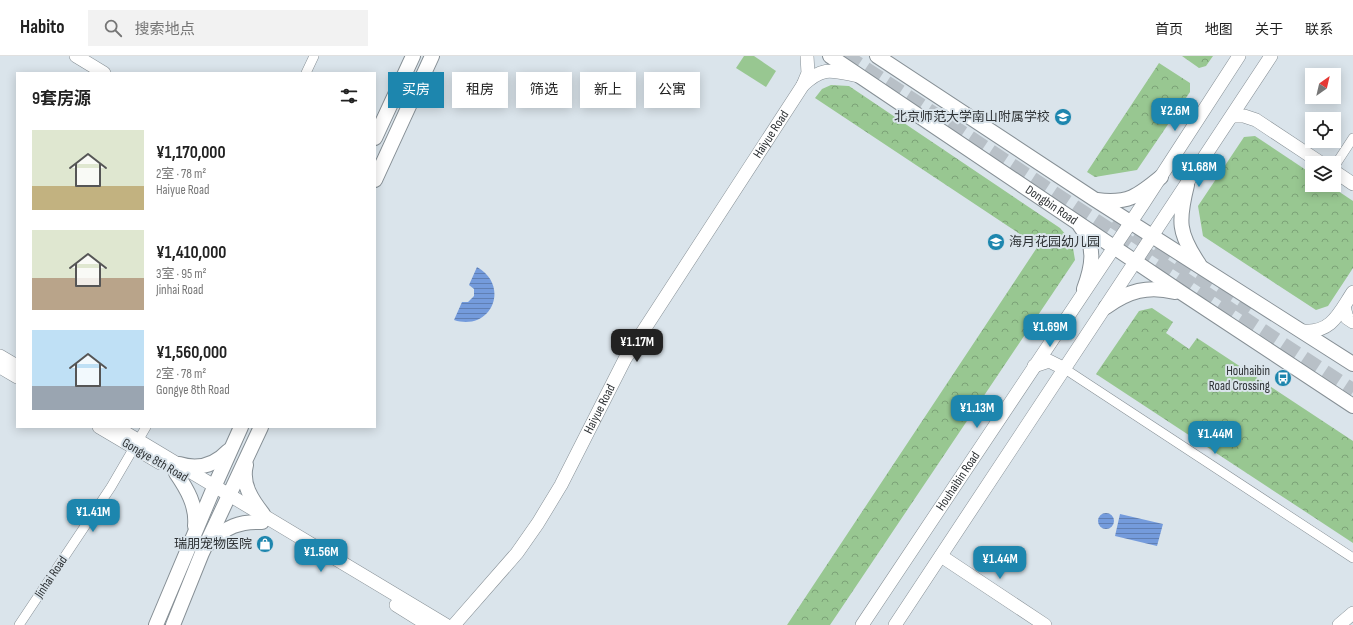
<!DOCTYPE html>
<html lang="zh">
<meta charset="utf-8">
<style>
body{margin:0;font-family:"Sofia Sans Condensed","Noto Sans SC",sans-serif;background:#f2f2f2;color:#222;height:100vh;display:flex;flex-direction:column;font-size:15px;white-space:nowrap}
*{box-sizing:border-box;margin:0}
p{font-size:13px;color:#767676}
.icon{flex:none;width:22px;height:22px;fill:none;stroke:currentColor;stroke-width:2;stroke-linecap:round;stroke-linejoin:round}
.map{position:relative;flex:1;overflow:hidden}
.drawer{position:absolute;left:16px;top:16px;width:360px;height:356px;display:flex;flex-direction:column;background:#fff;border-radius:0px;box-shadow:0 2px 10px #0003}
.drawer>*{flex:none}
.guide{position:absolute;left:388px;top:16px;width:380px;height:36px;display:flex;gap:8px}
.needle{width:26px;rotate:34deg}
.controls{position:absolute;left:1305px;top:12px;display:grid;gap:8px}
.controls a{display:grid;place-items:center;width:36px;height:36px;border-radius:0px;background:#fff;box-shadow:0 2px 10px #0003;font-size:20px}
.price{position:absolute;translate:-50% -34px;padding:0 9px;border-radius:8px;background:#1d86ae;color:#fff;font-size:13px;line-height:26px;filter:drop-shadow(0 1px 2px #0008)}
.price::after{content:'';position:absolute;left:50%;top:24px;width:12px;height:9px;margin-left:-6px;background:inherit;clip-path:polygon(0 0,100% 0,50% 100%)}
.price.on{background:#222;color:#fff}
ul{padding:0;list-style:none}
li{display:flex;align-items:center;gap:12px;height:100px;padding:0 16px}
li span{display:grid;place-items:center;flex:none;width:112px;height:80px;border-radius:0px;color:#555}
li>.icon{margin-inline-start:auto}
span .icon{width:48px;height:48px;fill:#fffc;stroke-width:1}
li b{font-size:17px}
h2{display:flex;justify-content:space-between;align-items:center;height:48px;padding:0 16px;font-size:17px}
.chip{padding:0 14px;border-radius:0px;background:#fff;box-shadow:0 2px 10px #0003;font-size:14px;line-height:36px}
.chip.on{background:#1d86ae;color:#fff}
header{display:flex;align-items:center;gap:24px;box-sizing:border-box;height:56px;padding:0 20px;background:#fff;border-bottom:1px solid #e0e0e0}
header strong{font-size:19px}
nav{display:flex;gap:22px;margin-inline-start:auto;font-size:14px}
.search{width:280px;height:36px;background:#f2f2f2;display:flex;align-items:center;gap:10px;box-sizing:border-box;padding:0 14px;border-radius:0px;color:#767676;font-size:15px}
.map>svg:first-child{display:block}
.park{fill:url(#park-crowns)}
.garden{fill:#98c791}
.water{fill:url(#water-rules)}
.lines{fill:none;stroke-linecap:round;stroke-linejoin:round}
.highway-tunnel{stroke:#b8c0c7;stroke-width:17;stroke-dasharray:17 8;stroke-linecap:butt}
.street-casing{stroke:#868f95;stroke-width:10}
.secondary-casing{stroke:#868f95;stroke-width:14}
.primary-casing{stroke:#868f95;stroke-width:16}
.street{stroke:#fff;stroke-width:9}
.secondary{stroke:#fff;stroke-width:13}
.primary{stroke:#fff;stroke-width:14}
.labels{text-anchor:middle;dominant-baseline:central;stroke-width:4;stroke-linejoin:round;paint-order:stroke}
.poi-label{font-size:13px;fill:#2e3235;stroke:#dae4eb;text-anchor:end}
.street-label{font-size:13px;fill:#2e3235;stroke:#dae4eb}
</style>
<header>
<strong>Habito</strong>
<div class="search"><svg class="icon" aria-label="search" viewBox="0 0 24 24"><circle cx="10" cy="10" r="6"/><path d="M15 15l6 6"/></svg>搜索地点</div>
<nav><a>首页</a><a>地图</a><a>关于</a><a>联系</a></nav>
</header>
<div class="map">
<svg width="1353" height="569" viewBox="0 0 1353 569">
<defs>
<pattern id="park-crowns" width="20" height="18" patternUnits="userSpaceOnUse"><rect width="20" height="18" fill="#98c791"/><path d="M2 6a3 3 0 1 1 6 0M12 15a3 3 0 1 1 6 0" fill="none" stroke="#7ca277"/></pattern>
<pattern id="water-rules" width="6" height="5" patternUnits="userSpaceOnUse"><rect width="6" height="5" fill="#749bdc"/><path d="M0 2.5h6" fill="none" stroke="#607fb3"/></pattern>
</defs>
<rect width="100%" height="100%" fill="#dae4eb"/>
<!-- park -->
<path class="park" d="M1182,0h31l-7,10 -7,2z
M1159,7l31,20v9l-53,78 -42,7 -8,-5z
M831,29l18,1 211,142 12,14 3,18 -245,365h-43l251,-379 -223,-148 7,-9z
M1255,80l57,38v11h17l24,16v67l-25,38 -12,4 -113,-74 -5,-30 46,-69z
M1152,252l21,14 -7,11 23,16 8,-11 156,103v102l-257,-169 43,-63z"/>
<!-- garden -->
<path class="garden" d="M744,0h10l22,15 -10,16 -30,-19z"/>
<!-- water -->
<path class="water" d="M477,211c34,19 14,65 -23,53l8,-18h6l6,-6v-7l-5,-4z
M1098 465a8 8 0 1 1 16 0a8 8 0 1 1-16 0Z
M1120,458l43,10 -6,22 -42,-10z"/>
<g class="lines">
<!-- highway-tunnel -->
<path class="highway-tunnel" d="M844,0l509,336
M1114,164l136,90"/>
<!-- street casing -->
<g class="street-casing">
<path id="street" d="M306,17l8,-17
M1334,111l19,-29
M1065,313l288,189
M19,569l92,-138 35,-60"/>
</g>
<!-- secondary casing -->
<g class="secondary-casing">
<g id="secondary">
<path d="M76,0l28,17"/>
<path d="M803,29l5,-12 -1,-17"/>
<path d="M1233,60h11l12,4 65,43"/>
<path d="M1334,115l19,13"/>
<path d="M1344,251l3,11 6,4"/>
<path d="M1303,275c29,2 36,-18 50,-39"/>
<path d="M0,300l17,10"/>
<path d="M1034,310l15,-5 16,8"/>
<path d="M0,311l17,10"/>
<path d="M99,371l61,36"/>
<path d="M116,371l330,198"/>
<path d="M941,500l104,69"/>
<path d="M396,549l32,20"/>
<path id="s1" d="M454,569l63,-72 21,-30 23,-38 64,-126 178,-274c21,-20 30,-14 56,-9"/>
<path id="s2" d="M862,569l281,-421 96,-148"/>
<path d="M895,569l376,-569"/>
<path d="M1339,569l14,-12"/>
</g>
</g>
<!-- primary casing -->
<g class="primary-casing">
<g id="primary">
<path id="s3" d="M830,0l352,237 171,113"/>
<path d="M877,0l217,143 259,165"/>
<path d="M375,82l38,-82"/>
<path d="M375,124l57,-124"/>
<path d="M1187,129c-9,36 -9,48 12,79"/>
<path d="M1097,144c31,4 41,-4 64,-23"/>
<path d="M1080,170c17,20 12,41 4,63"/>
<path d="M1106,251c22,-16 42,-22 69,-15"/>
<path d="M179,408c19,6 35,2 49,-13"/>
<path d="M246,409c-5,19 6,35 17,49"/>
<path d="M176,417c11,16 21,33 19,53"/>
<path d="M210,487c15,-16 30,-22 52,-21"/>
<path d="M156,569l59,-140 26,-58"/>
<path d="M173,569l29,-72 59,-126"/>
</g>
</g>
<!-- street -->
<use href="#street" class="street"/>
<!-- secondary -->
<use href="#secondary" class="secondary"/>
<!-- primary -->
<use href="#primary" class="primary"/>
</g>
<!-- icons -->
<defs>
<g id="school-disc" transform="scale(0.9)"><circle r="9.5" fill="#1d86ae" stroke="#dae4eb"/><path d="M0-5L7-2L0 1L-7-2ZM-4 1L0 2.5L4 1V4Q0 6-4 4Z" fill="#fff"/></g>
<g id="bus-disc" transform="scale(0.9)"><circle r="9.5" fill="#1d86ae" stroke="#dae4eb"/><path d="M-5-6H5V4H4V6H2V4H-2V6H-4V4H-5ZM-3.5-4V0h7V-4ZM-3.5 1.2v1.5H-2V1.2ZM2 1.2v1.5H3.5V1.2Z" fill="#fff"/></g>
<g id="shop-disc" transform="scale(0.9)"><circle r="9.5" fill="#1d86ae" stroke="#dae4eb"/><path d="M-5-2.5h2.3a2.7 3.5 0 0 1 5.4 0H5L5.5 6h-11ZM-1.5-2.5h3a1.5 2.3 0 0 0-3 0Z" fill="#fff"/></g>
</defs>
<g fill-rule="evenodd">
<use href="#school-disc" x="1063" y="61"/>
<use href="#school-disc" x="996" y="186"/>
<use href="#bus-disc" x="1283" y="322"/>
<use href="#shop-disc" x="265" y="488"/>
</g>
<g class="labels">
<!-- poi labels -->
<g class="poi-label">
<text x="1050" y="61">北京师范大学南山附属学校</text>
<text x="1009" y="186" text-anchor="start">海月花园幼儿园</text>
<text x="1270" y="315">Houhaibin<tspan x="1270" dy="15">Road Crossing</tspan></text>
<text x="252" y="488">瑞朋宠物医院</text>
</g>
<!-- street labels -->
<g class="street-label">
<text stroke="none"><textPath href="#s1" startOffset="586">Haiyue Road</textPath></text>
<text stroke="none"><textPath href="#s3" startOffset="267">Dongbin Road</textPath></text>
<text stroke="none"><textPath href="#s1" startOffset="262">Haiyue Road</textPath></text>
<text transform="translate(155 404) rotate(30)">Gongye 8th Road</text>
<text stroke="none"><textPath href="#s2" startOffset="173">Houhaibin Road</textPath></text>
<text transform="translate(51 521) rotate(-56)">Jinhai Road</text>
</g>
</g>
</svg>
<div class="controls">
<a><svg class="needle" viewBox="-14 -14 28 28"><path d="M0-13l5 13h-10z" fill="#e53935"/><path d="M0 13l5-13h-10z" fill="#767676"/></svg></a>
<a><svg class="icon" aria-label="locate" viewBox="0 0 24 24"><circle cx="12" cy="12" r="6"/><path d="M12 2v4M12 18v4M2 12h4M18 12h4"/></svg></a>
<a><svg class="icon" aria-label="layers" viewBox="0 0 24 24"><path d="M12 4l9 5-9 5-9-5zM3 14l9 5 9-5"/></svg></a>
</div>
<b class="price" style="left:1175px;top:76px">¥2.6M</b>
<b class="price" style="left:1199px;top:132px">¥1.68M</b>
<b class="price" style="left:1050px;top:292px">¥1.69M</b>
<b class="price on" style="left:637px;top:307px">¥1.17M</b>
<b class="price" style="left:977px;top:373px">¥1.13M</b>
<b class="price" style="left:1215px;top:399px">¥1.44M</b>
<b class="price" style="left:93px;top:477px">¥1.41M</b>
<b class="price" style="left:321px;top:517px">¥1.56M</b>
<b class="price" style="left:1000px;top:524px">¥1.44M</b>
<div class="guide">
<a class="chip on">买房</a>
<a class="chip">租房</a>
<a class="chip">筛选</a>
<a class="chip">新上</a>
<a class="chip">公寓</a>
</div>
<section class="drawer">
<h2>9套房源<svg class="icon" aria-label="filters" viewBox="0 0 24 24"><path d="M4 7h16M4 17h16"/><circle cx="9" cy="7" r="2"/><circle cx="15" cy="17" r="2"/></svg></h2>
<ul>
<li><span style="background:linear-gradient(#dfe7d0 70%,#c2b280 0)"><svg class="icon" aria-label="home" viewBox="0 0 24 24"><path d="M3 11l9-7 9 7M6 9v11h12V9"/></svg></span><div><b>¥1,170,000</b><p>2室 · 78 m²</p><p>Haiyue Road</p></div></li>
<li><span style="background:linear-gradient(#dfe7d0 60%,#b9a48a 0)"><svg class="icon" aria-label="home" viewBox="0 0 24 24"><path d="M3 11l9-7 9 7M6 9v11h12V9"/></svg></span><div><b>¥1,410,000</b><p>3室 · 95 m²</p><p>Jinhai Road</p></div></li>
<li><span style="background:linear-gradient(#bfe0f5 70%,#9aa5b1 0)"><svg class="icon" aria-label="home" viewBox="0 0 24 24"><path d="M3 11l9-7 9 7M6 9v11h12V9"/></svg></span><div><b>¥1,560,000</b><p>2室 · 78 m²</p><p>Gongye 8th Road</p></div></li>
</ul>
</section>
</div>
